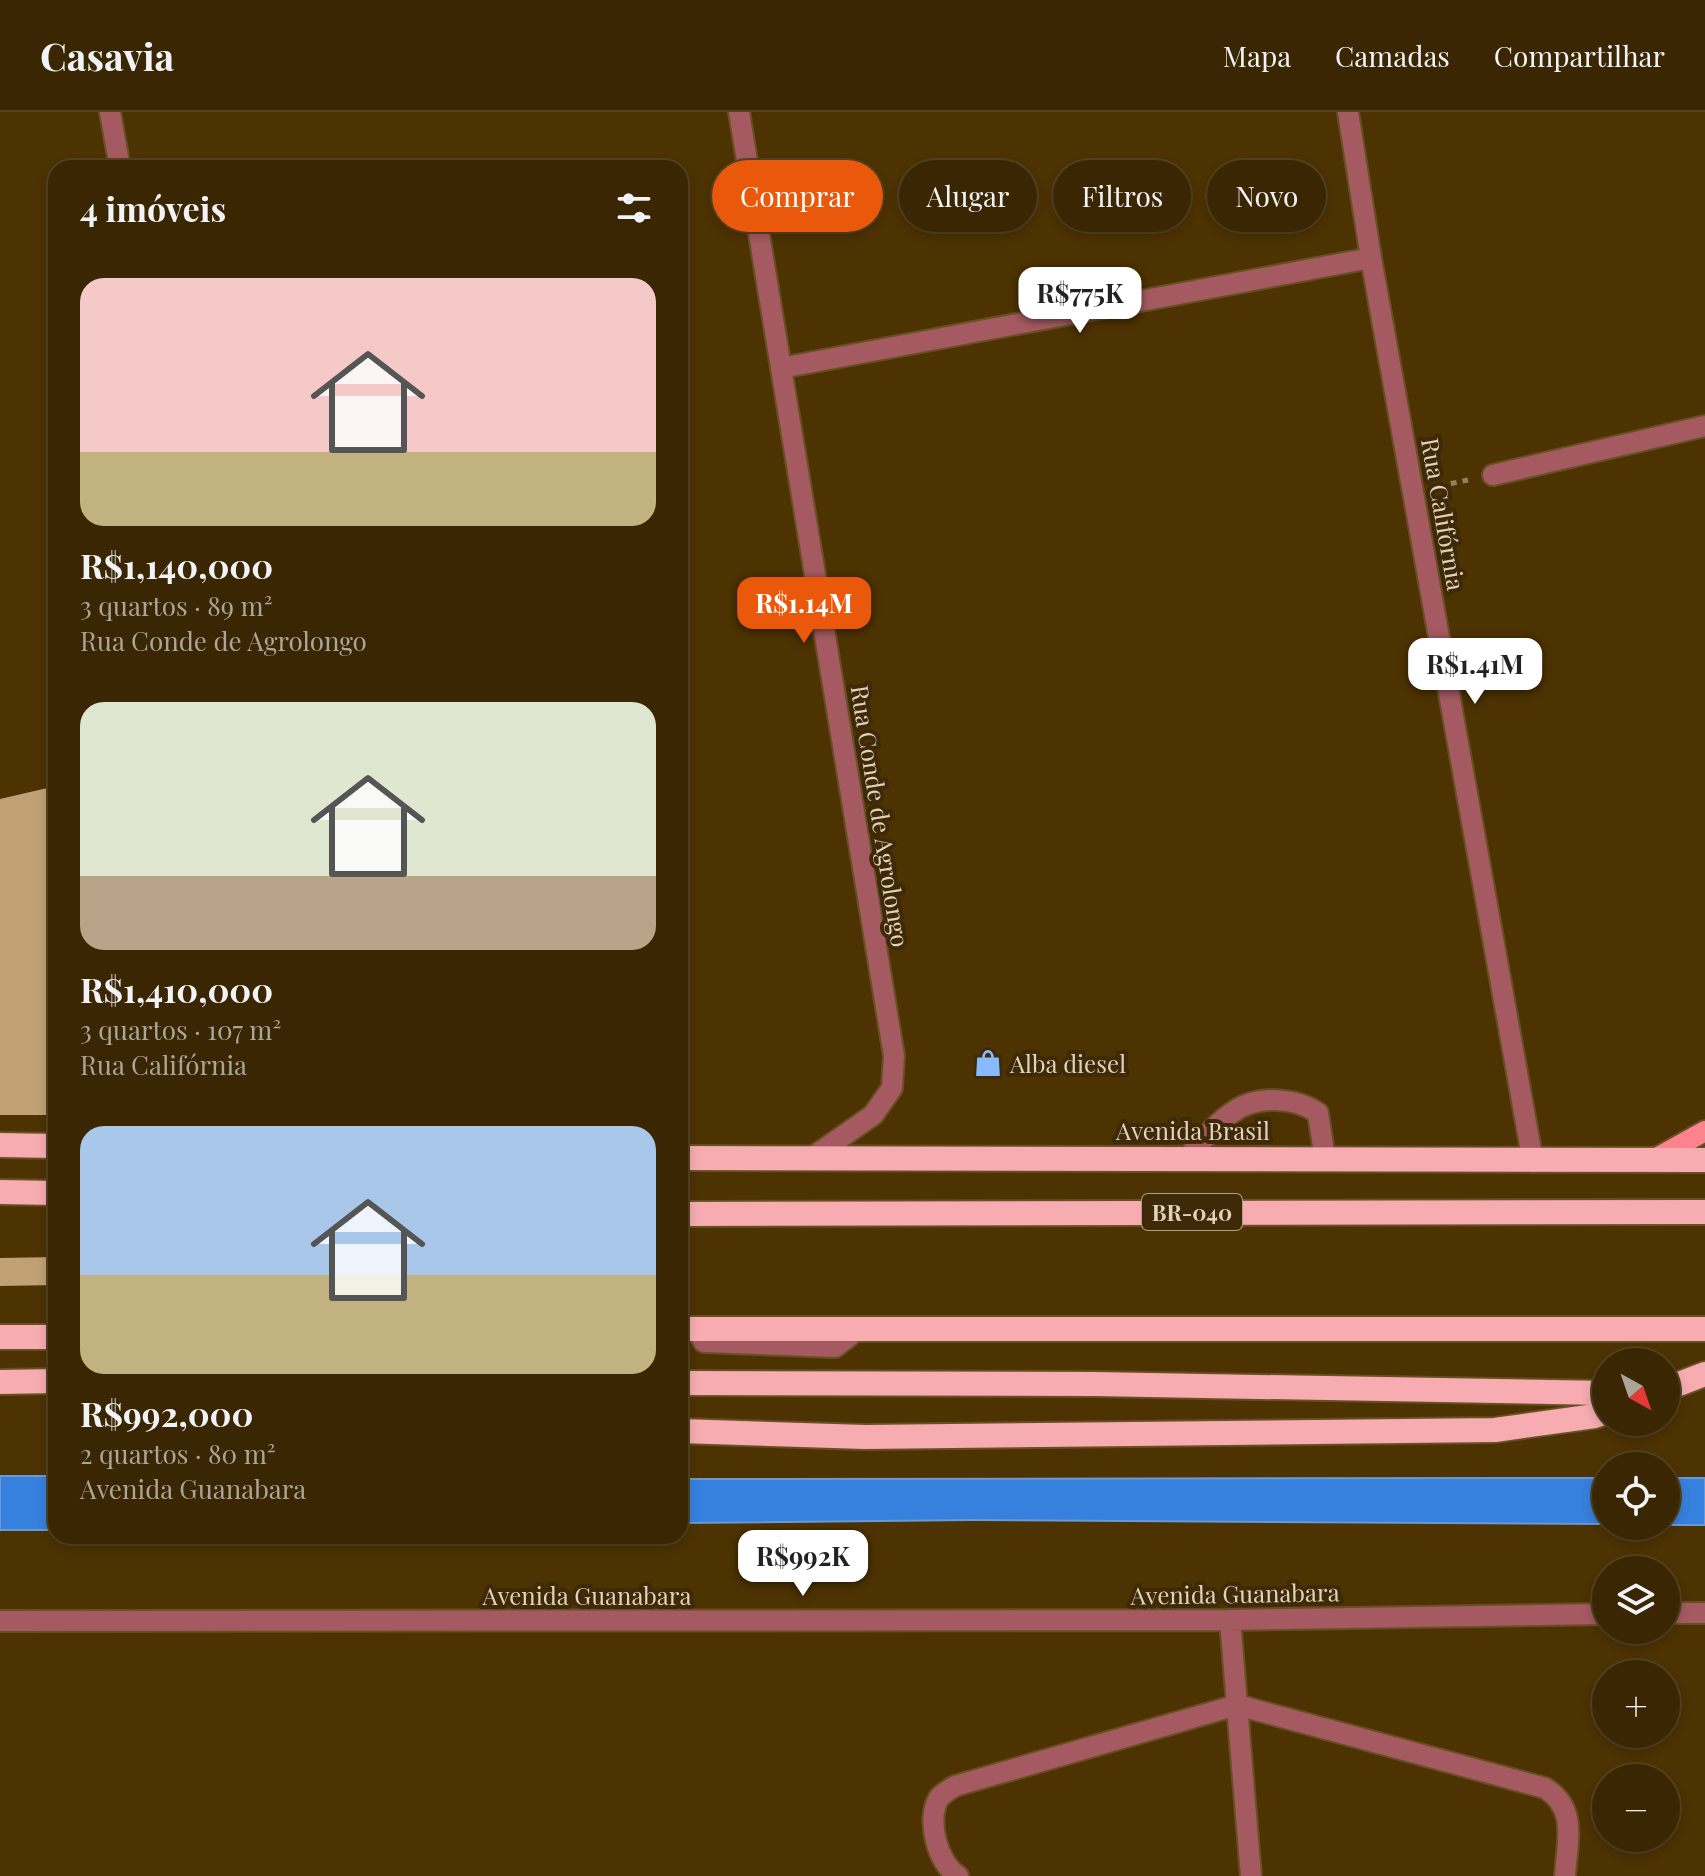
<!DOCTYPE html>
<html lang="pt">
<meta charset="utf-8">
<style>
body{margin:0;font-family:"Playfair Display",serif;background:#412e0c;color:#f1f3f6;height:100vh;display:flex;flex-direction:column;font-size:30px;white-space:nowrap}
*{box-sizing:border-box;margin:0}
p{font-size:26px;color:#aba599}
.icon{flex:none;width:44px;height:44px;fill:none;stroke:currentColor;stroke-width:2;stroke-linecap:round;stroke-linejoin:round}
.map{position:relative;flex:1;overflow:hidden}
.panel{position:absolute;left:48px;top:48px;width:640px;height:1384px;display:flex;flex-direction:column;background:#3a2602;border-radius:24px;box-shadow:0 4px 12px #0003,0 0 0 2px #544324}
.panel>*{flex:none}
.guide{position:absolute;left:712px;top:48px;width:760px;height:72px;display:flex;gap:16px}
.needle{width:52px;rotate:140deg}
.controls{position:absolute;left:1592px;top:1236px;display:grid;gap:16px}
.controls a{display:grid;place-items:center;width:88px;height:88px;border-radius:50%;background:#3a2602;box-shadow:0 4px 12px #0003,0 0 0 2px #544324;font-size:40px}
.price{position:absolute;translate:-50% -68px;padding:0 18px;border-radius:16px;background:#fff;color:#222;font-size:26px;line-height:52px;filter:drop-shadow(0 2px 4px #0008)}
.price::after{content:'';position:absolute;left:50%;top:48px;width:24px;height:18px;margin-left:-12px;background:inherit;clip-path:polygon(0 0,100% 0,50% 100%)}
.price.current{background:#ea580c;color:#fff}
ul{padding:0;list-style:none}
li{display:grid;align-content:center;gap:16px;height:424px;padding:0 32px}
li span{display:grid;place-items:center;height:248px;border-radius:24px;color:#555}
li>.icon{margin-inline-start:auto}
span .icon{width:144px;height:144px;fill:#fffc;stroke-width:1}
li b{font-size:34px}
h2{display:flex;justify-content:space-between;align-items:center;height:96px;padding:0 32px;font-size:34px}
.chip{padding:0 28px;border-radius:36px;background:#3a2602;box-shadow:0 4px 12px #0003,0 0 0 2px #544324;font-size:28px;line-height:72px}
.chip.current{background:#ea580c;color:#fff}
header{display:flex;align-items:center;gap:48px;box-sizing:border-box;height:112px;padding:0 40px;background:#3a2602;border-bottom:2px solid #544324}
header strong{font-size:38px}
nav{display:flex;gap:44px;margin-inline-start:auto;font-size:28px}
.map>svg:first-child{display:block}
.water{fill:#3681dd;stroke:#6a99d3;stroke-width:2}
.building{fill:#c0a074}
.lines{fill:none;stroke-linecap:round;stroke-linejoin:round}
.minor-casing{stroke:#684f23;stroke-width:24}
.major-casing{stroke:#684f23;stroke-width:24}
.highway-casing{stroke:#684f23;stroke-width:28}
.path{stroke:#96805c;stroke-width:5;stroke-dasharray:6 6;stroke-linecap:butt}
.minor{stroke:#a45a60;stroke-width:20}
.major{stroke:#fc828e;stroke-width:20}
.highway{stroke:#f6acb1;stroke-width:24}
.labels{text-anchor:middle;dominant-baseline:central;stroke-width:8;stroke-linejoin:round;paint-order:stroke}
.shield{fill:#3e2908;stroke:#b19f85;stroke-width:2}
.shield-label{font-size:22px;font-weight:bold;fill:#e2d1bb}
.street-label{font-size:24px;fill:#e2d1bb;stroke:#3e2908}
.poi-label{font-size:24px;fill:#e2d1bb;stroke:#3e2908;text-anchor:start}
</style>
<header>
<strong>Casavia</strong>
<nav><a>Mapa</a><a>Camadas</a><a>Compartilhar</a></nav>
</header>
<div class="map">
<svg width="1705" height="1764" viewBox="0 0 1705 1764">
<rect width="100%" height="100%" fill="#4d3202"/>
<!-- water -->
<path class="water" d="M0,1364h56v54h-56z
M1606,1366v46l-634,-4 -292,3v-44z
M1666,1366h39v47h-39z"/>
<!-- building -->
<path class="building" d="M56,674v329h-56v-316z
M56,1145v28l-56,1v-28z"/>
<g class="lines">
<!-- minor casing -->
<g class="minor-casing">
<path id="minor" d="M110,0l10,56
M739,0l155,944 -2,32 -19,27 -63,44
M1348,0l23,146 162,904
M781,256l590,-110
M1493,363l212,-49
M1187,1046c14,-15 29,-35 46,-46 24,-17 62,-15 85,1l7,46
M697,1217l7,13 131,5 23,-18
M1666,1501h39
M1230,1508l21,256
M0,1509l1230,-1 376,-6
M958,1764c-21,-13 -32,-57 -19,-78 4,-5 11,-9 16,-12l282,-81 308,83c33,21 22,53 20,88"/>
</g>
<!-- major casing -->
<g class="major-casing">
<path id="major" d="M1653,1048l52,-29"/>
</g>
<!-- highway casing -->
<g class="highway-casing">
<path id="highway" d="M0,1033l56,1
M680,1046l1025,2
M0,1080l56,1
M680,1102l1025,-2
M680,1217h1025
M0,1225h56
M0,1270l56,-1
M680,1271l414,1 512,9
M1666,1277l39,-15
M680,1319l185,6 630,-7 100,-14 11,-4"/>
</g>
<!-- path -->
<path class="path" d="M1439,374l29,-6"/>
<!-- minor -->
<use href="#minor" class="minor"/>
<!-- major -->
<use href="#major" class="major"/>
<!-- highway -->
<use href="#highway" class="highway"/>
</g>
<!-- icons -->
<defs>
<g id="shop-bare" transform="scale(2.16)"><path d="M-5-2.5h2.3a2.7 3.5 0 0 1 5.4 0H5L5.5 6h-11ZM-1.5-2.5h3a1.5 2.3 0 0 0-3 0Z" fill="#88bafc" stroke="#3e2908" stroke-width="2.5" paint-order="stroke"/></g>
</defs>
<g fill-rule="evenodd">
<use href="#shop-bare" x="988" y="951"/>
</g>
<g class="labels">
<!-- shield labels -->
<rect class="shield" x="1142" y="1082" width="100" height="36" rx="6"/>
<g class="shield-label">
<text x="1192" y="1100">BR-040</text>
</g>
<!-- street labels -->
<g class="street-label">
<text transform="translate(1444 402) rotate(80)">Rua Califórnia</text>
<text transform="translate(881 704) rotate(81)">Rua Conde de Agrolongo</text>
<text x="1193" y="1018">Avenida Brasil</text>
<text transform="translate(1235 1481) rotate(-1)">Avenida Guanabara</text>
<text x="587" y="1483">Avenida Guanabara</text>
</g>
<!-- poi labels -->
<g class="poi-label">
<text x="1010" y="951">Alba diesel</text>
</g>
</g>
</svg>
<div class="controls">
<a><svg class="needle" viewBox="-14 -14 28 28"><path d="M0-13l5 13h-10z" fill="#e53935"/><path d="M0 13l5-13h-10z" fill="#aba599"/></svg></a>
<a><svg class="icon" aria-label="locate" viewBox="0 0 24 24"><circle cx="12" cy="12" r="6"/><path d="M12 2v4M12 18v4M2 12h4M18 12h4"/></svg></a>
<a><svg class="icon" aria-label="layers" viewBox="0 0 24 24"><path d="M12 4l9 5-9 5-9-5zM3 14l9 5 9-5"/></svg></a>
<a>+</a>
<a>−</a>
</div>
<b class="price" style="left:1080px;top:223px">R$775K</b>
<b class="price current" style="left:804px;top:533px">R$1.14M</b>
<b class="price" style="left:1475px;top:594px">R$1.41M</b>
<b class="price" style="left:803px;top:1486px">R$992K</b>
<div class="guide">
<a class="chip current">Comprar</a>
<a class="chip">Alugar</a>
<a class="chip">Filtros</a>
<a class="chip">Novo</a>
</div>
<section class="panel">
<h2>4 imóveis<svg class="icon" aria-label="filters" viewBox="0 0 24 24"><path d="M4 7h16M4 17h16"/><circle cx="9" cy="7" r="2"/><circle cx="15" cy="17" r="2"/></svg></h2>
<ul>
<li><span style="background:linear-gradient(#f6c9c9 70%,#c2b280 0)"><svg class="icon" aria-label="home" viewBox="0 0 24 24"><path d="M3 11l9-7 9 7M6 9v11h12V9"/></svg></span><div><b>R$1,140,000</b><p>3 quartos · 89 m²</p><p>Rua Conde de Agrolongo</p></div></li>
<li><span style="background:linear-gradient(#dfe7d0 70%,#b9a48a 0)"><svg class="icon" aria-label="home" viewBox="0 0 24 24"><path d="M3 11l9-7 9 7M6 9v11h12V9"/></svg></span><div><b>R$1,410,000</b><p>3 quartos · 107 m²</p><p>Rua Califórnia</p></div></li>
<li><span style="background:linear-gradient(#a9c7e8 60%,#c2b280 0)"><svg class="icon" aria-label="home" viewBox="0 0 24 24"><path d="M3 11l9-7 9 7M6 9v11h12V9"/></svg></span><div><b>R$992,000</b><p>2 quartos · 80 m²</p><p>Avenida Guanabara</p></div></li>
</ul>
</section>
</div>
